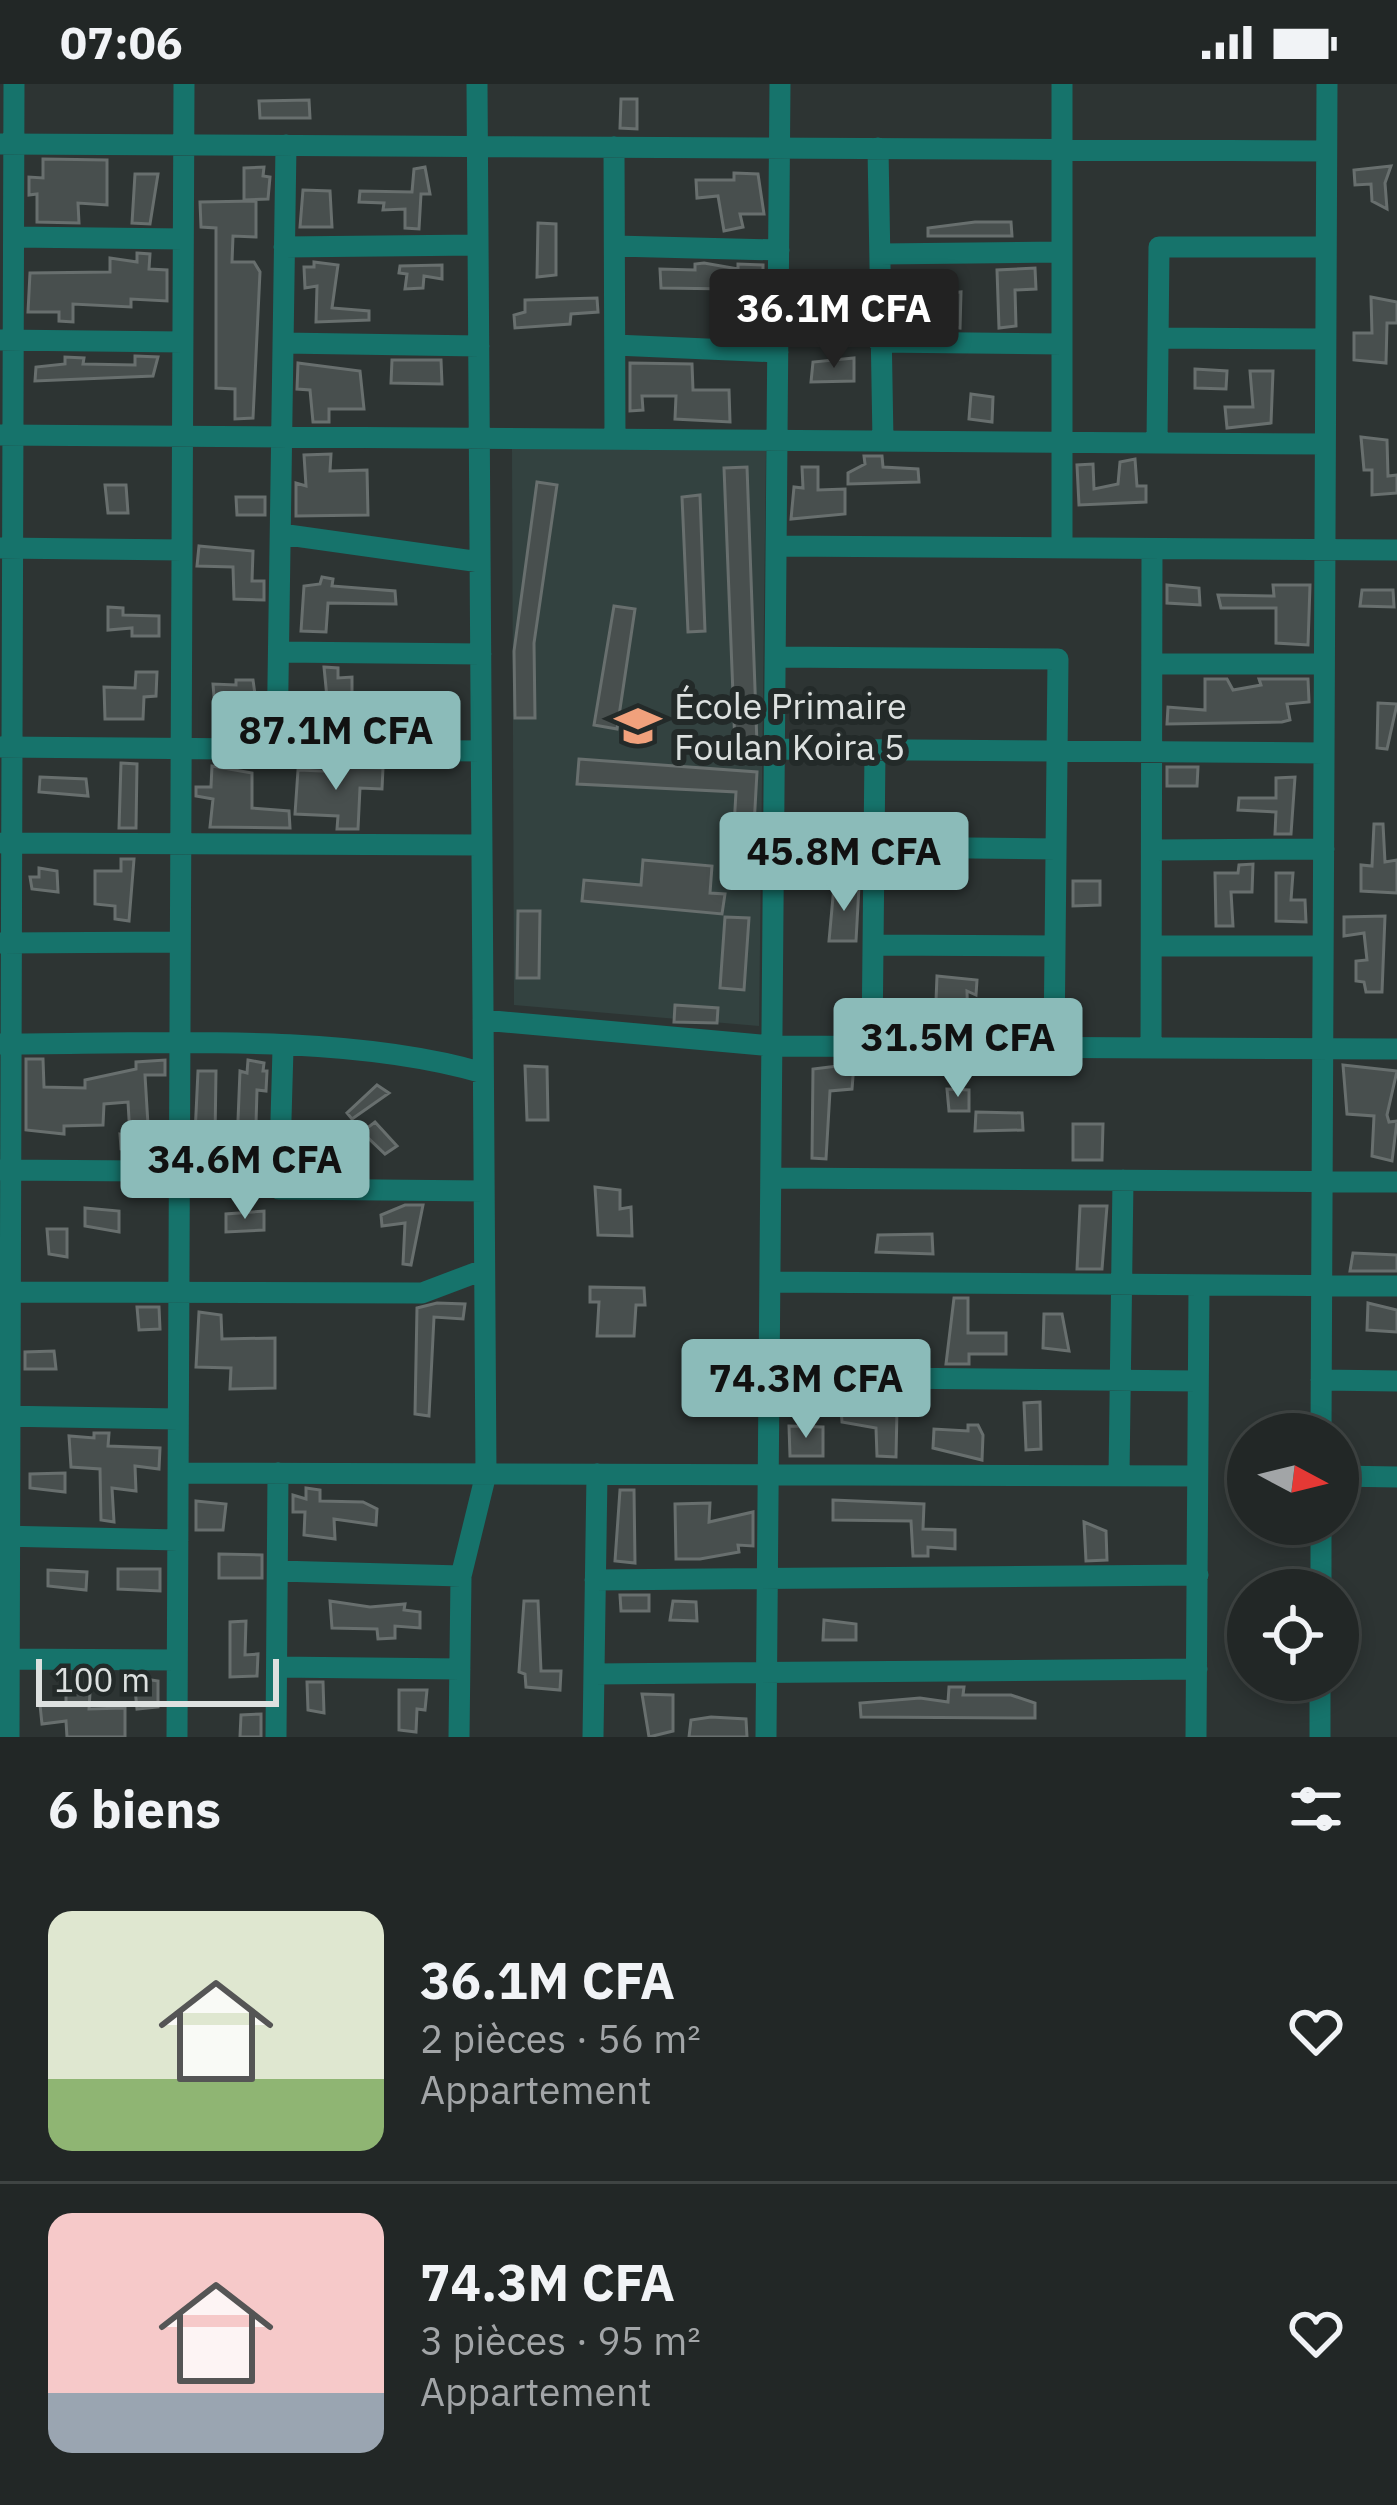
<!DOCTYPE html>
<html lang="fr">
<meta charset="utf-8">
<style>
body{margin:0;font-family:"IBM Plex Sans",sans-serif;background:#2a2f2e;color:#f1f3f6;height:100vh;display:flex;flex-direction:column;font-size:45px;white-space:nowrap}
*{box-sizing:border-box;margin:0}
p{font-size:39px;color:#a2a5a7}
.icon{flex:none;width:66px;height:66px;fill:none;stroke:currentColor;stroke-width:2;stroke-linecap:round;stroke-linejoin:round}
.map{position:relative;height:1653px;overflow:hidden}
.details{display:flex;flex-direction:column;background:#222726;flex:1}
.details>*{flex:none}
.needle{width:78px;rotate:97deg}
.buttons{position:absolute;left:1227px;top:1329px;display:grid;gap:24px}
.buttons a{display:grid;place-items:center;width:132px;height:132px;border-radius:50%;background:#222726;box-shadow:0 6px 18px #0003,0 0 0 3px #3f4443;font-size:60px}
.scale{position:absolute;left:36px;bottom:30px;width:243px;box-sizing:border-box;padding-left:12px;border:6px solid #dde1e0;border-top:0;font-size:33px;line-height:42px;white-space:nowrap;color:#dde1e0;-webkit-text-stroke:9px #232a29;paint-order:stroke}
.price{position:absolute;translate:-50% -102px;padding:0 27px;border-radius:12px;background:#8bbbb9;color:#111;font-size:39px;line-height:78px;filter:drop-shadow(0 3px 6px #0008)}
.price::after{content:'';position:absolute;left:50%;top:72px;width:36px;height:27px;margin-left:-18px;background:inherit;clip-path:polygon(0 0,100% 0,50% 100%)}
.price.selected{background:#222;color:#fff}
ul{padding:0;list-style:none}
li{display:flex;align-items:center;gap:36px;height:300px;padding:0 48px}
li+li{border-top:3px solid #3f4443}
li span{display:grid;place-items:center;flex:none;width:336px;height:240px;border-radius:24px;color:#555}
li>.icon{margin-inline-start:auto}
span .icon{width:144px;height:144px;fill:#fffc;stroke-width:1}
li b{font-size:51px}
h2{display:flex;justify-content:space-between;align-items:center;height:144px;padding:0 48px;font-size:51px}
.status{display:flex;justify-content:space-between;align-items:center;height:84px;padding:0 60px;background:#222726;direction:ltr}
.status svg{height:33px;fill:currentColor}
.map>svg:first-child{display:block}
.built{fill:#334240}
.building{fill:#484f4e;stroke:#686f6e;stroke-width:3}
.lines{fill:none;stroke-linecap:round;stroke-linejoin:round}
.minor{stroke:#16736b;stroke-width:21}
.labels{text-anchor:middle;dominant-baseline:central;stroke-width:12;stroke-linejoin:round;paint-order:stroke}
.poi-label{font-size:36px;fill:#dde1e0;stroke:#232a29;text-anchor:start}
</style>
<div class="status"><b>07:06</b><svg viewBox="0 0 49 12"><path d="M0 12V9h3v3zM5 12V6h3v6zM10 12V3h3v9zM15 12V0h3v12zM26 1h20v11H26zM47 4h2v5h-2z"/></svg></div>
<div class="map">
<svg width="1397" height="1653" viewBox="0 0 1397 1653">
<rect width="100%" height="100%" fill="#2d3433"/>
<!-- built -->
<path class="built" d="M512,360l254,4 -7,578 -245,-21z"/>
<!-- building -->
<path class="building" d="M621,15h16v30l-17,-1z
M309,16l1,18h-50l-1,-17z
M43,75l64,1v45l-29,-2 1,20 -42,-1v-28l-8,1v-18l14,1z
M1391,82l-6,17 2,26 -15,-8 -1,-17 -16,1 -1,-15z
M264,83l-1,9 7,1 -2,22 -24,1v-32z
M425,83l5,27h-9l-2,35 -14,-1v-19l-22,1 1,-7 -25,-1 1,-11 52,1 2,-23z
M734,89l24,1 6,40h-24l3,13 -19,4 -6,-35 -21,2 -1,-18h38z
M135,90h23l-8,50 -18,-1z
M303,106l27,1 2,36h-32z
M256,117v36l-23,-1 -1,26h22l6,10 -7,146 -18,1v-30l-19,-1v-160l-15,-1 -1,-25z
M975,138h36l1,14h-84v-8z
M538,139l18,1v51l-19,2z
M137,169l13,1 -1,15 18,1v31l-36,-2v8l-58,-3v18l-14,-1v-9h-31l2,-39 80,-1v-14l27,4z
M314,178l24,3 -6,43 37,3v9l-53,2 1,-36 -12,2 -1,-21h10z
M704,179l34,6v-5l25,1v41l-11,1 -1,-14 -19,-4 -71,-1 -1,-19 35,1v-6z
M442,181v14l-18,-3 -1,12 -18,1 2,-15 -8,-1 1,-7z
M1035,184l1,21 -21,1 1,36 -17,2 -2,-58z
M934,187l2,23 25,-2 -1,36 -54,-6 1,-50z
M1371,213l26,5v21h-10l-1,40 -32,-3v-27h18z
M597,214l1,14 -27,2 -1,10 -55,4 -1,-13 11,-3v-12z
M135,272l23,1 -5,19 -118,5 1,-14 29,-3v-7l19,1 -1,6 52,1z
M854,274v23l-43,1 2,-20z
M392,276h49l1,24 -51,-1z
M298,279l62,8 4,38h-35v13h-16l-3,-32 -13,-1z
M630,279l62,1 1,26h36l1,32 -55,-3 1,-23h-34l1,14 -13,1z
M1195,285l32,2 -1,18 -31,-1z
M1250,287h23l-2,52 -44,5 -2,-21h28z
M971,310l22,3 -1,25 -23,-3z
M1361,353l26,3 1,36 9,-1v18l-25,2v-25h-8z
M331,370l-1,17 37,-1 1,45 -72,1v-33l10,3 -2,-31z
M864,372h18l1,11 35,2 1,13 -71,2v-11l17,-9z
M1135,375l2,27h9v16l-67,3 -2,-40 16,-1 1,25 24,-5 2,-22z
M747,383l10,277 -22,1 -11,-277z
M802,383h16v23l27,-1v25l-54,5 3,-32 9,1z
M537,398l20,3 -23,158 1,75h-20l-1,-67z
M105,401h21l2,28h-20z
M700,411l5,136 -17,1 -6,-135z
M236,413h29v18h-28z
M199,462l54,5 -1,30h12v19l-30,-1 -1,-32 -36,-1z
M322,493l11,2 -1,7 63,5 1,13 -68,-1 -2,29 -25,-1 3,-45 16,-2z
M1167,501l32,3 1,17 -33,-2z
M1273,501h37l-2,60 -32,-2v-35h-55l-3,-13 56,1z
M1362,506h31l1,17 -34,-1z
M614,522l21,3 -18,120 -23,-4z
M108,523l15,1v7l36,1v20h-27v-8l-24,2z
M324,583l14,1v10l14,-1v19h-13l2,12h-13z
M136,588h21l-1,24 -12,1 -1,22h-38l-1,-32 31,1z
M1205,595h22l6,11 28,-5 -2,-6h49l1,23 -22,2 3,16 -8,2 -115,2 1,-17 37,3z
M236,596h17l7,50 -44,-8 -3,-38 23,1z
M1378,619l19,1 -10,45 -10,-1z
M579,675l178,13 -5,90 -20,-1 4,-69 -159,-8z
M121,679l16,1 -1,64h-17z
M212,682l40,7v35l37,3 1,17 -80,-1 3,-28 -17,-3v-9h15z
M345,683l38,1 -1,21 -22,-1 -2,41h-21l1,-13 -43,-2 3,-44 47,2z
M1167,683h31l-1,19h-30z
M40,693l46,2 2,17 -49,-4z
M1295,693l-4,57h-16l1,-22 -38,-2 1,-12h37v-20z
M1374,740h9l2,38 12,-2v33l-36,-2v-26l11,1z
M121,775h13l-5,62 -14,-2v-13l-20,-2v-33h26z
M643,776l69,6 -2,27 15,1 -3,20 -140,-13 2,-21 57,5z
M1253,780l-1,28h-21l2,34h-17l-1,-53h23l1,-8z
M39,784l18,3 1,21 -26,-3 -2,-12h9z
M1276,789h17l-2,27h14l1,22 -30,-1z
M1073,797h27v24l-27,1z
M834,802h25l-3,55h-27z
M518,827h22l-1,67h-22z
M1385,832l-3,76h-16l-2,-10 -8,-1v-20l11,-1 -3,-27 -20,3v-19z
M725,833l24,1 -5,72 -24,-2z
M937,892l40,4 -1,15 -9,-4 1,35h-33z
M675,921l43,3 -1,15 -43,-1z
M26,975h17l1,28 41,1v-8l51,-11v-7l29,-2v15h-20l3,50h-7v12l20,7 -21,3v5l-19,-3 -1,-15 10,2 -2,-34 -24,2 -1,21 -39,1v8l-38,-4z
M248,976l16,3 -1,8h4l-1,20 -9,-1 -2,67h-16l-2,-12 3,-74 7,2z
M854,980l-2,25 -22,2 -4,68 -14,-1 1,-89z
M1343,981l54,6 -10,44 2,7 8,-1 -5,40 -20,-5 2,-40 -27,-2z
M525,982l22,1 1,53h-21z
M198,987h18l-1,67 -8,-2 -1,20h-12z
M377,1001l12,8 -37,26 -5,-6z
M947,1005l22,1v21h-20z
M976,1028l46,1 1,17 -48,1z
M375,1038l22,24 -12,8 -23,-22z
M1073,1040h30l-1,36h-29z
M595,1103l25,3v19l11,-2 1,29 -34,-1z
M405,1121h18l-12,60 -8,-1 2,-41 -23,3 -1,-11z
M1080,1122h27l-5,63h-25z
M85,1124l34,3v21l-34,-6z
M264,1127v19l-38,2v-18z
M47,1145h20v28l-18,-3z
M932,1150l1,20 -57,-2 2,-17z
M1353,1169l44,2v16h-47z
M590,1203l54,1 1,17h-9l-2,31h-37l2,-34h-9z
M954,1214h14v35h38v21h-37v10h-23z
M437,1219l28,1 -2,15 -29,-2 -5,99 -14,-2 2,-106z
M1368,1219l29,7v22l-30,-2z
M137,1223h22l1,22 -21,1z
M199,1228l22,3 1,24 53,-1v50l-45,1 1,-21 -35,-1z
M1044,1230h18l7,37 -26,-3z
M54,1267l2,18h-31v-17z
M1040,1318l1,47 -15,1 -2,-47z
M841,1324l56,2 -1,47 -19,-1 -1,-28 -34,-6z
M968,1341h10l5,10 -1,25 -49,-12 1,-19 34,2z
M789,1342l34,1v29h-33z
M94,1349h15l-1,13 52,2 -1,21 -24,-3 1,25 -24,-3 2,34 -13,-2 -1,-51 -29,-2 -2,-31 25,2z
M65,1389v19l-35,-4v-14z
M306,1404l14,2v11l43,1 14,7 -1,16 -42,-6 1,20 -31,-4 1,-23h-12v-17l13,4z
M620,1406h14l1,73 -20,-2z
M833,1416l91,4 -1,25 32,1v19l-27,-2v9h-15l-2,-35 -78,-1z
M196,1417l30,3 -3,26h-27z
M710,1419l-1,19 44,-10v34l-15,-1 1,7 -39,7h-24l-1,-55z
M1084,1438l22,9 1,29 -21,1z
M219,1470l43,1v23h-43z
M118,1485h42v22l-42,-2z
M48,1486l39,2 -1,18 -38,-4z
M620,1511h29v16h-28z
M330,1517l40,6 35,-3 -1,6 16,2v16l-25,-2v12l-17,1 -1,-10 -45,-1z
M524,1517h14l3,70h20l-1,19 -34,-3 -1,-13 -6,-2z
M673,1517l23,1 1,19 -27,-1z
M824,1536l32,4v16h-33z
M246,1537l-1,34 13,-1 -1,22 -27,1v-55z
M145,1595l13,2v26l-21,2 -2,-20 10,-1z
M307,1598h16l1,31 -16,-3z
M949,1603h15l-1,8h48l24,8v15l-174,-1 -1,-14 60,-5 28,4z
M399,1606h28l-2,20 -8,-1 -1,23 -17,-2z
M66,1609h24l-1,16 36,-1v29h-58l-1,-16 -24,3 -2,-19h26z
M642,1610l31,1v36l-24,6z
M261,1630v23h-21l1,-22z
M711,1633l35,2 1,18h-58l2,-17z"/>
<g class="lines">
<!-- minor -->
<path class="minor" d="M1,60l1325,7
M614,63l1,292
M878,64l5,293
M14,153l169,2
M615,162l164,4
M284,163l194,-2
M880,170l182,-2
M1158,254l167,1
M1,256l182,2
M879,258l183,2
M283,259l196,3
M615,261l163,7
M0,351l1325,9
M1157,359l2,-196h166
M281,450l199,28
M776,462l621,4
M1,464l181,2
M1062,464v-464
M280,568l201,2
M775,573l283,2 -4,388
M1152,580h172
M1,663l480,4
M277,665l9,-604
M774,665l550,4
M2,759l480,2
M874,763l182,2
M1153,766l171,-1
M1,859l179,-1
M873,861l182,1
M1154,862h169
M483,936l289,26 625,3
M1,960c146,0 343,-12 482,29
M872,962l3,-296
M1151,964l1,-499
M283,965l-4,140 205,2
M1,1086l279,2
M771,1094l626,4
M770,1198l627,4
M0,1208l422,1 61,-23
M769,1293l428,4
M1321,1296l76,1
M0,1332l178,3
M1321,1350l6,-1350
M178,1389l1019,3
M1119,1392l4,-296
M1338,1392l59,1
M0,1452l178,4
M278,1487l183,5
M595,1496l603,-5
M1321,1506v-66
M0,1575l177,1
M277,1583l183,2
M594,1590l603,-5
M9,1653l5,-1653
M177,1653l7,-1653
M276,1653l2,-264
M459,1653l2,-161 25,-102 -9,-1390
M593,1653l4,-263
M766,1653l14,-1653
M1196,1653l3,-452
M1320,1653v-57"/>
</g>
<!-- icons -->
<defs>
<g id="school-bare" transform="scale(3.6)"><path d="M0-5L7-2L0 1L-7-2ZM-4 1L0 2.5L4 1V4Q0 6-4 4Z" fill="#f1a17c" stroke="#232a29" stroke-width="2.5" paint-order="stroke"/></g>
</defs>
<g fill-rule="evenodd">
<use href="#school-bare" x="638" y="642"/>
</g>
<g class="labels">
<!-- poi labels -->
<g class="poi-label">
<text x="674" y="621">École Primaire<tspan x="674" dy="41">Foulan Koira 5</tspan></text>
</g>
</g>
</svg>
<div class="buttons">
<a><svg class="needle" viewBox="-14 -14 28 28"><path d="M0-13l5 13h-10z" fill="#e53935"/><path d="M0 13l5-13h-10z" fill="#a2a5a7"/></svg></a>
<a><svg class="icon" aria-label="locate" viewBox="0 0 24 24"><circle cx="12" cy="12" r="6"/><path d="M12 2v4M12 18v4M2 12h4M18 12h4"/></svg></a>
</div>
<div class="scale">100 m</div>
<b class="price selected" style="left:834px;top:287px">36.1M CFA</b>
<b class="price" style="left:336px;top:709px">87.1M CFA</b>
<b class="price" style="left:844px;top:830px">45.8M CFA</b>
<b class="price" style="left:958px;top:1016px">31.5M CFA</b>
<b class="price" style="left:245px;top:1138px">34.6M CFA</b>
<b class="price" style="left:806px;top:1357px">74.3M CFA</b>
</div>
<section class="details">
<h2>6 biens<svg class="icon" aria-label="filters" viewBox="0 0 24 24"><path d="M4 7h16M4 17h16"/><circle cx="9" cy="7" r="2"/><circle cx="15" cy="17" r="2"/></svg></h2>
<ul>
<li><span style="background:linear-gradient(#dfe7d0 70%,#8fb573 0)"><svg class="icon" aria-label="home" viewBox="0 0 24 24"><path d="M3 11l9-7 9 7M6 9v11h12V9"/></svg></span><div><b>36.1M CFA</b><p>2 pièces · 56 m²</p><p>Appartement</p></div><svg class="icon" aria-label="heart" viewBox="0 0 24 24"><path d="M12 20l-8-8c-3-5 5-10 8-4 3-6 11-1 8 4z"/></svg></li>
<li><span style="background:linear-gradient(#f6c9c9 75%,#9aa5b1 0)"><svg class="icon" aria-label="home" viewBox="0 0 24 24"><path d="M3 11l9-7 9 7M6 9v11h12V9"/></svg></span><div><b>74.3M CFA</b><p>3 pièces · 95 m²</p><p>Appartement</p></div><svg class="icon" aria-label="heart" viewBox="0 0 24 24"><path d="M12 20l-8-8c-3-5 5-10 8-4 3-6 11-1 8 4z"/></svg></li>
</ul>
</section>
